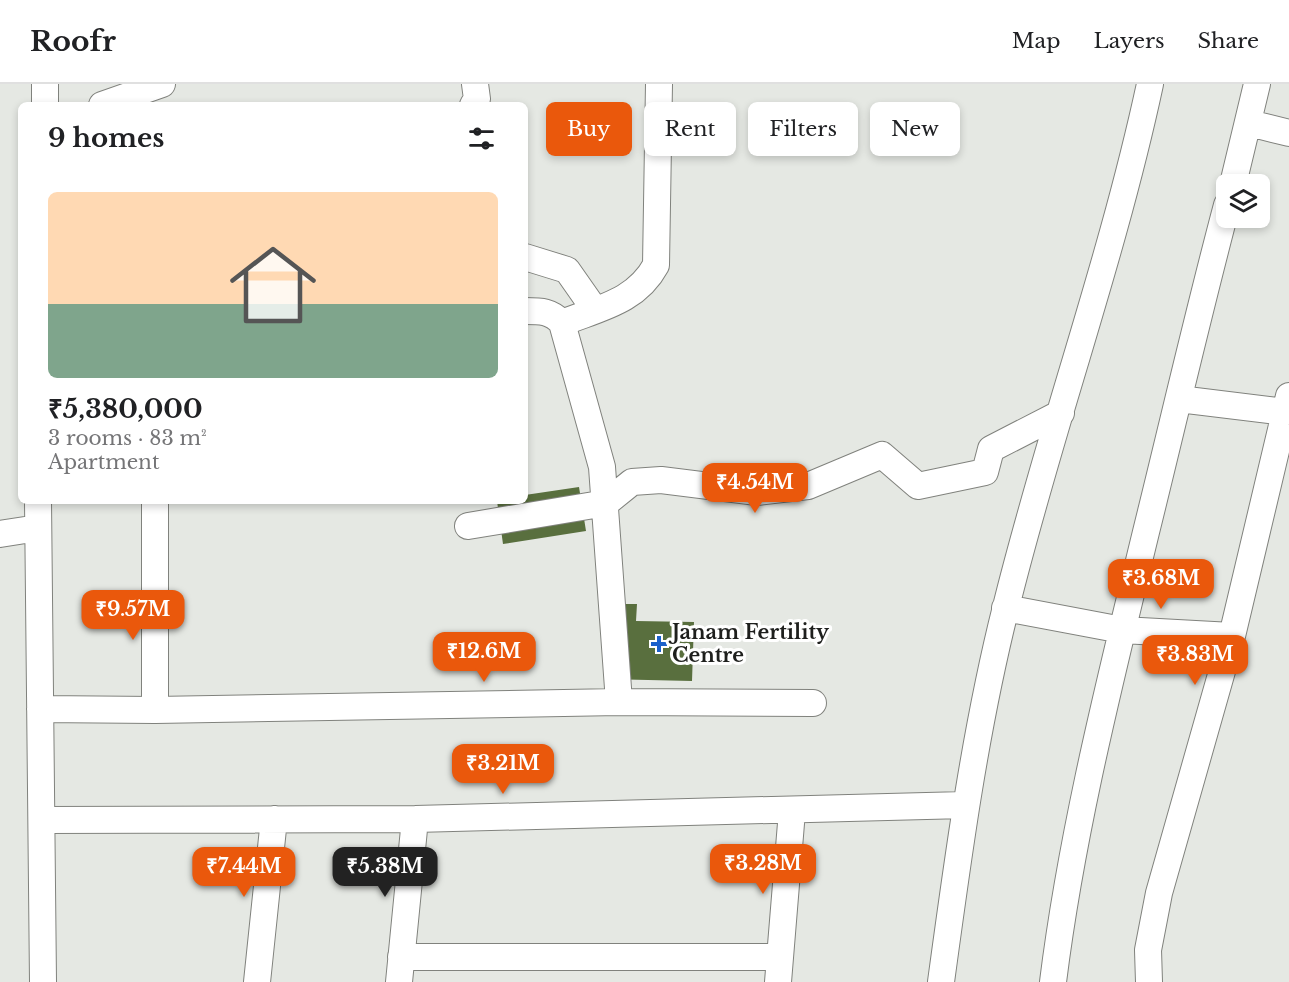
<!DOCTYPE html>
<meta charset="utf-8">
<style>
body{margin:0;font-family:"Libre Baskerville",serif;background:#f2f2f2;color:#202124;height:100vh;display:flex;flex-direction:column;font-size:22px;white-space:nowrap}
*{box-sizing:border-box;margin:0}
p{font-size:20px;color:#757577}
.icon{flex:none;width:33px;height:33px;fill:none;stroke:currentColor;stroke-width:2;stroke-linecap:round;stroke-linejoin:round}
.map{position:relative;flex:1;overflow:hidden}
.side{position:absolute;left:18px;top:18px;width:510px;height:402px;display:flex;flex-direction:column;background:#fff;border-radius:9px;box-shadow:0 3px 9px #0003}
.side>*{flex:none}
.hud{position:absolute;left:546px;top:18px;width:570px;height:54px;display:flex;gap:12px}
.buttons{position:absolute;left:1216px;top:90px;display:grid;gap:12px}
.buttons a{display:grid;place-items:center;width:54px;height:54px;border-radius:9px;background:#fff;box-shadow:0 3px 9px #0003;font-size:30px}
.price{position:absolute;translate:-50% -51px;padding:0 14px;border-radius:12px;background:#ea580c;color:#fff;font-size:20px;line-height:39px;filter:drop-shadow(0 2px 3px #0008)}
.price::after{content:'';position:absolute;left:50%;top:36px;width:18px;height:14px;margin-left:-9px;background:inherit;clip-path:polygon(0 0,100% 0,50% 100%)}
.price.active{background:#222;color:#fff}
ul{padding:0;list-style:none}
li{display:grid;align-content:center;gap:12px;height:318px;padding:0 30px}
li+li{border-top:2px solid #e0e0e0}
li span{display:grid;place-items:center;height:186px;border-radius:9px;color:#555}
li>.icon{margin-inline-start:auto}
span .icon{width:108px;height:108px;fill:#fffc;stroke-width:1}
li b{font-size:26px}
h2{display:flex;justify-content:space-between;align-items:center;height:72px;padding:0 30px;font-size:26px}
.chip{padding:0 21px;border-radius:9px;background:#fff;box-shadow:0 3px 9px #0003;font-size:21px;line-height:54px}
.chip.active{background:#ea580c;color:#fff}
header{display:flex;align-items:center;gap:36px;box-sizing:border-box;height:84px;padding:0 30px;background:#fff;border-bottom:2px solid #e0e0e0}
header strong{font-size:28px}
nav{display:flex;gap:33px;margin-inline-start:auto;font-size:21px}
.map>svg:first-child{display:block}
.building{fill:#596f3e}
.lines{fill:none;stroke-linecap:round;stroke-linejoin:round}
.minor-casing{stroke:#80827d;stroke-width:28}
.minor{stroke:#fff;stroke-width:26}
.poi-dot{fill:#1b60cb;stroke:#fff;stroke-width:2}
.labels{text-anchor:middle;dominant-baseline:central;stroke-width:6;stroke-linejoin:round;paint-order:stroke}
.poi-label{font-size:20px;font-weight:bold;fill:#1e1f1d;stroke:#fff;text-anchor:start}
</style>
<header>
<strong>Roofr</strong>
<nav><a>Map</a><a>Layers</a><a>Share</a></nav>
</header>
<div class="map">
<svg width="1289" height="898" viewBox="0 0 1289 898">
<rect width="100%" height="100%" fill="#e5e8e3"/>
<!-- building -->
<path class="building" d="M579,403l7,44 -83,13 -6,-43h28v-6z
M606,520h31l-1,17 58,1 -2,59 -88,-2z"/>
<g class="lines">
<!-- minor casing -->
<g class="minor-casing">
<path id="minor" d="M45,21v-21
M102,21l60,-21
M473,21l4,-6 -2,-15
M1249,39l40,10
M1233,100l24,-100
M525,173l42,13 28,40
M525,227c16,0 26,0 37,12l40,144 17,235
M562,239c37,-15 74,-21 94,-58l3,-181
M1179,315l106,13
M38,417l5,481
M468,442l138,-23 26,-21 29,-2 96,12 51,-6 74,-31 36,31 67,-14 6,-23 70,-36
M0,450l38,-6
M1005,524l117,22 110,6
M40,625l115,1v-209
M155,626l464,-8 194,1
M42,736l373,-1 550,-14
M401,873h379
M257,898l17,-163
M399,898l16,-163
M778,898l14,-171
M941,898c17,-125 34,-252 65,-375 43,-175 106,-346 144,-523
M1053,898c19,-152 57,-301 93,-450 27,-109 52,-218 81,-327
M1149,898l-1,-32 11,-57 73,-257 57,-240"/>
</g>
<!-- minor -->
<use href="#minor" class="minor"/>
</g>
<!-- markers -->
<path class="poi-dot" d="M656 551h6v6h6v6h-6v6h-6v-6h-6v-6h6z"/>
<g class="labels">
<!-- poi labels -->
<g class="poi-label">
<text x="672" y="548">Janam Fertility<tspan x="672" dy="23">Centre</tspan></text>
</g>
</g>
</svg>
<div class="buttons">
<a><svg class="icon" aria-label="layers" viewBox="0 0 24 24"><path d="M12 4l9 5-9 5-9-5zM3 14l9 5 9-5"/></svg></a>
</div>
<b class="price" style="left:755px;top:430px">₹4.54M</b>
<b class="price" style="left:1161px;top:526px">₹3.68M</b>
<b class="price" style="left:133px;top:557px">₹9.57M</b>
<b class="price" style="left:484px;top:599px">₹12.6M</b>
<b class="price" style="left:1195px;top:602px">₹3.83M</b>
<b class="price" style="left:503px;top:711px">₹3.21M</b>
<b class="price" style="left:763px;top:811px">₹3.28M</b>
<b class="price" style="left:244px;top:814px">₹7.44M</b>
<b class="price active" style="left:385px;top:814px">₹5.38M</b>
<div class="hud">
<a class="chip active">Buy</a>
<a class="chip">Rent</a>
<a class="chip">Filters</a>
<a class="chip">New</a>
</div>
<section class="side">
<h2>9 homes<svg class="icon" aria-label="filters" viewBox="0 0 24 24"><path d="M4 7h16M4 17h16"/><circle cx="9" cy="7" r="2"/><circle cx="15" cy="17" r="2"/></svg></h2>
<ul>
<li><span style="background:linear-gradient(#ffd9b3 60%,#7fa58c 0)"><svg class="icon" aria-label="home" viewBox="0 0 24 24"><path d="M3 11l9-7 9 7M6 9v11h12V9"/></svg></span><div><b>₹5,380,000</b><p>3 rooms · 83 m²</p><p>Apartment</p></div></li>
</ul>
</section>
</div>
